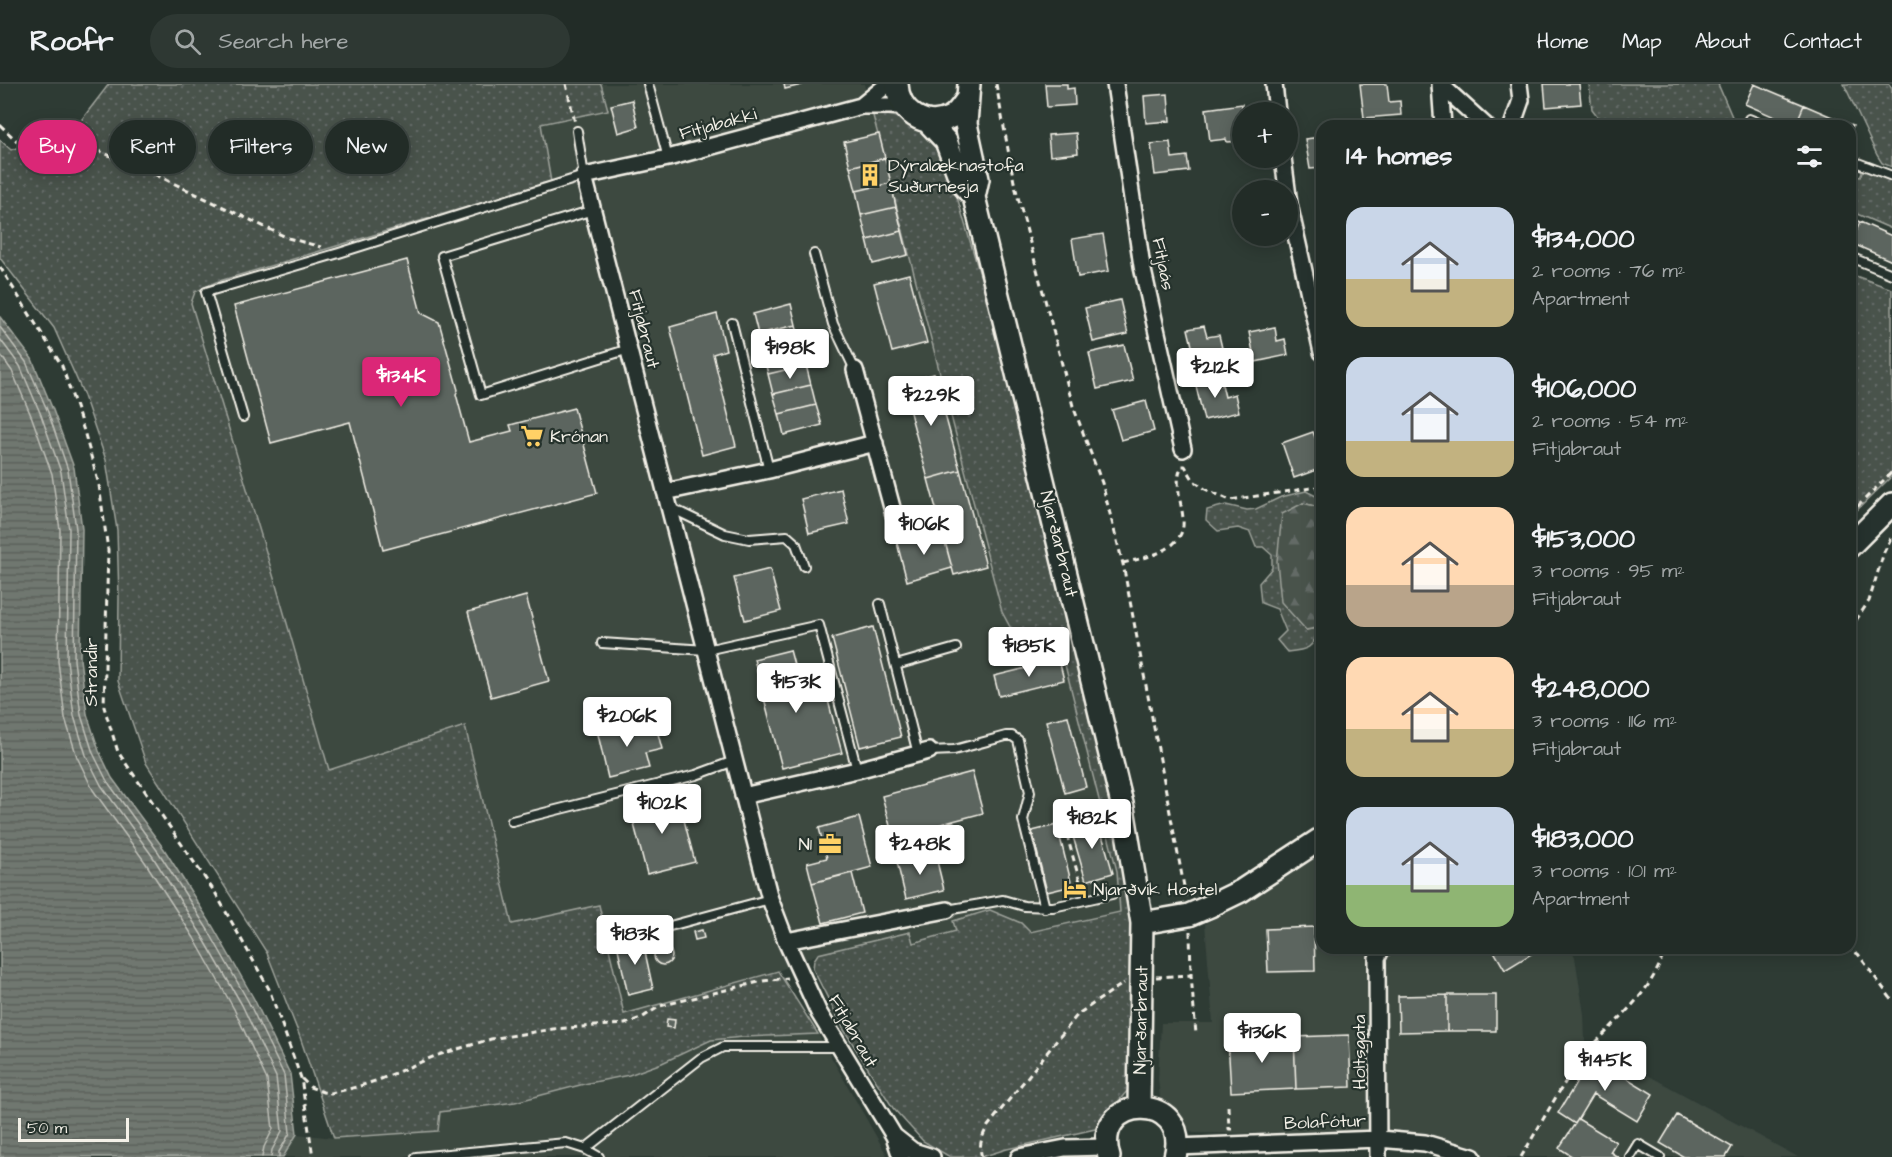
<!DOCTYPE html>
<meta charset="utf-8">
<style>
body{margin:0;font-family:"Architects Daughter",sans-serif;background:#2e3833;color:#f1f3f6;height:100vh;display:flex;flex-direction:column;font-size:22px;white-space:nowrap}
*{box-sizing:border-box;margin:0}
p{font-size:20px;color:#a2a7a7}
.icon{flex:none;width:33px;height:33px;fill:none;stroke:currentColor;stroke-width:2;stroke-linecap:round;stroke-linejoin:round}
.map{position:relative;flex:1;overflow:hidden}
.drawer{position:absolute;left:1316px;top:36px;width:540px;height:834px;display:flex;flex-direction:column;background:#222c27;border-radius:18px;box-shadow:0 3px 15px #0003,0 0 0 2px #3f4844}
.drawer>*{flex:none}
.top-card{position:absolute;left:18px;top:36px;width:570px;height:54px;display:flex;gap:12px}
.fabs{position:absolute;left:1232px;top:18px;display:grid;gap:12px}
.fabs a{display:grid;place-items:center;width:66px;height:66px;border-radius:50%;background:#222c27;box-shadow:0 3px 15px #0003,0 0 0 2px #3f4844;font-size:30px}
.scale{position:absolute;left:18px;bottom:15px;width:111px;box-sizing:border-box;padding-left:6px;border:3px solid #f4f1e8;border-top:0;font-size:16px;line-height:21px;white-space:nowrap;color:#f4f1e8;-webkit-text-stroke:4px #26332d;paint-order:stroke}
.price{position:absolute;translate:-50% -51px;padding:0 14px;border-radius:6px;background:#fff;color:#222;font-size:20px;line-height:39px;filter:drop-shadow(0 2px 3px #0008)}
.price::after{content:'';position:absolute;left:50%;top:36px;width:18px;height:14px;margin-left:-9px;background:inherit;clip-path:polygon(0 0,100% 0,50% 100%)}
.price.current{background:#db2777;color:#fff}
ul{padding:0;list-style:none}
li{display:flex;align-items:center;gap:18px;height:150px;padding:0 30px}
li span{display:grid;place-items:center;flex:none;width:168px;height:120px;border-radius:18px;color:#555}
li>.icon{margin-inline-start:auto}
span .icon{width:72px;height:72px;fill:#fffc;stroke-width:1}
li b{font-size:26px}
h2{display:flex;justify-content:space-between;align-items:center;height:72px;padding:0 30px;font-size:26px}
.chip{padding:0 21px;border-radius:27px;background:#222c27;box-shadow:0 3px 15px #0003,0 0 0 2px #3f4844;font-size:21px;line-height:54px}
.chip.current{background:#db2777;color:#fff}
header{display:flex;align-items:center;gap:36px;box-sizing:border-box;height:84px;padding:0 30px;background:#222c27;border-bottom:2px solid #3f4844}
header strong{font-size:28px}
nav{display:flex;gap:33px;margin-inline-start:auto;font-size:21px}
.search{width:420px;height:54px;background:#2e3833;display:flex;align-items:center;gap:15px;box-sizing:border-box;padding:0 21px;border-radius:33px;color:#a2a7a7;font-size:22px}
.map>svg:first-child{display:block}
.built{fill:#3c4841}
.grass{fill:url(#grass-dots);stroke:#9ea29a;stroke-width:1.5}
.forest{fill:url(#forest-firs);stroke:#9ea29a;stroke-width:1.5}
.water{fill:url(#water-rules);stroke:#a4a8a0;stroke-width:1.5}
.lines{fill:none;stroke-linecap:round;stroke-linejoin:round}
.shore{stroke:#bfc0b8;stroke-width:1.5}
.building{fill:#5c655e;stroke:#f4f1e8;stroke-width:1.5}
.lane-casing{stroke:#f4f1e8;stroke-width:12}
.street-casing{stroke:#f4f1e8;stroke-width:20}
.secondary-casing{stroke:#f4f1e8;stroke-width:26}
.path{stroke:#f4f1e8;stroke-width:3;stroke-dasharray:6 4.5;stroke-linecap:butt}
.lane{stroke:#26332d;stroke-width:8}
.street{stroke:#26332d;stroke-width:15}
.secondary{stroke:#26332d;stroke-width:21}
.labels{text-anchor:middle;dominant-baseline:central;stroke-width:4.5;stroke-linejoin:round;paint-order:stroke}
.street-label{font-size:18px;fill:#f4f1e8;stroke:#26332d}
.poi-label{font-size:18px;fill:#f4f1e8;stroke:#26332d;text-anchor:start}
</style>
<header>
<strong>Roofr</strong>
<div class="search"><svg class="icon" aria-label="search" viewBox="0 0 24 24"><circle cx="10" cy="10" r="6"/><path d="M15 15l6 6"/></svg>Search here</div>
<nav><a>Home</a><a>Map</a><a>About</a><a>Contact</a></nav>
</header>
<div class="map">
<svg width="1892" height="1073" viewBox="0 0 1892 1073">
<defs>
<pattern id="grass-dots" width="8" height="8" patternUnits="userSpaceOnUse" patternTransform="scale(1.5)"><rect width="8" height="8" fill="#48524c"/><path d="M2 2h.1M6 6h.1" fill="none" stroke="#636b66" stroke-width="1.8" stroke-linecap="round"/></pattern>
<pattern id="forest-firs" width="22" height="20" patternUnits="userSpaceOnUse" patternTransform="scale(1.5)"><rect width="22" height="20" fill="#48524c"/><path d="M5 1l3.5 6h-7zM16 11l3.5 6h-7z" fill="#636b66"/></pattern>
<pattern id="water-rules" width="6" height="5" patternUnits="userSpaceOnUse" patternTransform="scale(1.5)"><rect width="6" height="5" fill="#6f7770"/><path d="M0 2.5h6" fill="none" stroke="#5c605b"/></pattern>
</defs>
<rect width="100%" height="100%" fill="#2e3b34"/>
<filter id="ink" filterUnits="userSpaceOnUse"><feTurbulence type="fractalNoise" baseFrequency=".0167" numOctaves="2"/><feDisplacementMap in="SourceGraphic" scale="12" xChannelSelector="R" yChannelSelector="G"/><feConvolveMatrix kernelMatrix="1 2 1 2 8 2 1 2 1" color-interpolation-filters="sRGB"/></filter>
<g filter="url(#ink)">
<!-- built -->
<path class="built" d="M601,0h263l138,528 34,39 27,5 54,215 3,41 -90,20 -9,-9 -65,8 -43,12 -3,-11 -92,22 -40,17 -154,43 -25,-109 -87,20 -47,-199 -136,45 -53,-186 -85,-282 3,-11 22,-10 335,-100 -10,-58 67,-14z
M1321,771l1,93h249l4,9 9,57 1,27 213,116h-314l-31,-13 -45,-9 -215,-2 -25,-23 -8,-13 -2,-18 3,-56h52l-8,-99z
M818,950l70,123h-605l14,-23 37,4 104,-7 1,-19 76,-10 69,-18 45,-9 33,-12 49,-23 32,-3z"/>
<!-- grass -->
<path class="grass" d="M109,0h492l7,26 -67,14 10,58 -335,100 -21,10 -4,11 85,282 53,185 136,-44 47,198 87,-19 25,109 154,-43 40,63 -75,3 -32,3 -49,23 -33,12 -45,9 -69,18 -75,10 -2,19 -104,7 -34,-101 -33,-84 -121,-190 -28,-82 1,-84 -2,-67 -11,-70 -23,-67 -29,-65 -54,-70v-118l11,10 65,-23z
M1589,0h129l18,42h-131l-13,-17z
M1844,0h45l3,5v78l-10,-4 -5,-8z
M872,28l36,7 22,19 20,35 63,214 104,424 17,107 -1,166 -38,45 -88,20 -26,8h-31l-27,-16 -30,-33 -49,-78 -31,-61 1,-9 4,-6 92,-22 3,11 43,-12 -3,-10 37,-11 31,13 9,9 90,-20 -3,-41 -54,-214 -27,-6 -19,-11 -15,-28z
M1863,85l29,11v49l-42,-18v-38l10,4z
M1850,190l42,15v187l-42,41z
M1306,407l12,6v10l-15,-4 3,127 12,-2c-4,21 -11,22 -31,24l-10,-12 9,-9 -9,-22 -16,-6 -2,-20 13,-15v-13l-9,-8h-7l-6,-15 -12,-4 -20,3 -12,-11 1,-10 19,-5 21,5 9,-1 25,-12z"/>
<!-- forest -->
<path class="forest" d="M1303,419l15,4 4,22 -1,98 -15,3 -25,-28 -4,-41 5,-47z"/>
<!-- water -->
<path class="water" d="M0,233l32,42 21,51 21,58 8,61 -2,130 7,55 12,37 13,27 52,71 49,78 41,72 36,75 7,60 -14,23h-283z"/>
<g class="lines">
<!-- shore -->
<path class="shore" d="M0,243l26,35 22,50 20,58 8,59 -2,131 7,55 12,38 14,28 52,72 49,77 40,71 36,74 6,58 -11,19v5
M0,255l20,27 21,49 20,57 8,57 -2,131 7,56 12,39 15,30 52,72 48,77 41,71 34,72 6,54 -10,19 -1,7
M0,270l12,17 20,47 20,56 8,56 -2,131 7,57 12,39 16,33 52,72 49,76 40,71 33,71 6,49 -9,18 -2,10"/>
</g>
<!-- building -->
<path class="building" d="M784,0h18v1l-17,4z
M1045,0h22v5l7,-1 1,17 -28,2z
M1360,0h27l2,18 11,-1 1,14 -37,3z
M1544,0h35l2,20 -35,3z
M1754,0l50,21 -9,21 -50,-22z
M1168,10l2,27 -24,2 -2,-27z
M632,16l6,27 -20,6 -7,-28z
M1242,20v37l-15,1 -1,-3 -16,2 -4,-32z
M1804,21l49,21 -3,7v-7h-55z
M1076,49l2,20 -28,3 -2,-21z
M879,50l6,24 -35,9 -6,-25z
M1322,53v31l-12,1 -5,-30z
M1170,58l2,16 15,-2 2,15 -34,4 -4,-31z
M885,74l6,25 -35,8 -6,-24z
M891,99l5,24 -35,8 -5,-24z
M896,123l6,24 -35,9 -6,-25z
M1850,133l10,5 -9,21h-1z
M1860,138l32,14v25l-41,-18z
M902,147l6,24 -35,9 -6,-24z
M1103,150l6,37 -31,6 -6,-38z
M407,176l14,53 18,9 19,68 -2,4 13,48 43,-11 -2,-6 64,-17 23,85 -214,57 -33,-128 -79,21 -37,-137z
M909,190l18,69 -35,9 -18,-69z
M1120,216l8,34 -35,8 -8,-34z
M791,220l5,21 -38,9 -5,-20z
M717,230l9,36 -13,4 23,92 -34,9 -32,-128z
M796,241l5,19 -38,10 -5,-20z
M1204,242l3,11 12,-2 3,13 -28,6 -6,-25z
M1275,243l2,14 8,-2 3,16 -33,7 -6,-30z
M801,260l5,21 -38,9 -5,-20z
M1124,261l9,36 -36,8 -8,-36z
M806,281l5,20 -38,9 -5,-20z
M934,290l26,96 -32,9 -26,-96z
M1220,292l5,21 10,-3 4,18 -35,8 -9,-38z
M811,301l5,20 -37,9 -6,-20z
M1146,317l8,30 -33,9 -9,-30z
M816,321l6,20 -38,10 -5,-21z
M1313,348l9,23v13l-28,10 -12,-35z
M960,386l26,96 -32,9 -26,-96z
M841,405l8,35 -40,9 -8,-34z
M942,447l10,37 -45,13 -10,-38z
M770,485l11,42 -36,9 -11,-42z
M526,512l23,85 -58,16 -23,-85z
M873,543l28,110 -41,10 -28,-109z
M790,566l13,49 23,-6 16,60 -60,15 -28,-109z
M1059,576l5,20 -65,16 -5,-20z
M1068,632l18,71 -21,6 -19,-72z
M635,637l2,10 19,-5 6,23 -17,4 4,15 -41,10 -11,-48z
M972,688l11,41 -90,24 -11,-41z
M678,713l17,65 -48,12 -17,-65z
M859,733l13,50 -60,16 -5,-20 20,-5 -8,-30z
M1097,734l16,55 -27,8 -16,-55z
M1057,741l15,61 -25,6 -15,-61z
M935,769l9,37 -38,9 -9,-37z
M852,789l10,40 -39,10 -11,-40z
M1314,843l1,44 -47,1 -2,-43z
M702,846l2,8 -9,2 -2,-8z
M642,854l11,51 -25,6 -11,-51z
M654 872a9 9 0 1 1 18 0a9 9 0 1 1-18 0Z
M1492,864h49l-36,22z
M1447,911h49v36h-49z
M1447,911v36l-48,1 -1,-36z
M667,935l8,1 -1,8 -8,-1z
M1349,951l2,52 -55,2 -2,-52z
M1294,953l2,52 -65,3 -3,-52z
M1592,973l61,37 -16,27 -44,-27 -18,30 -17,-11z
M1677,1031l55,32 -6,10h-42l-24,-14z
M1578,1035l38,23 -6,10 8,5h-45l-14,-9z"/>
<g class="lines">
<!-- lane casing -->
<g class="lane-casing">
<path id="lane" d="M648,0l20,74
M1749,35l17,7
M1850,76l42,16
M593,126l-151,46 39,139 148,-46
M814,170l19,70 22,46
M1850,173l42,17
M732,239l37,147
M243,333l-37,-125 133,-39 245,-77 -7,-45
M671,424l54,26 24,5 38,-3 9,8 8,22
M880,520l38,150
M602,559l104,7 113,-25 38,145
M896,581l60,-17
M929,667l25,-1 52,-14h6l6,4 12,52 -7,28 22,88
M512,737l184,-46 38,-14
M947,826l56,-10 21,6 29,1 59,-13
M670,842l100,-27
M585,1065l116,-91 22,-11h116
M416,1073l150,-14 19,6 14,8
M1630,1073l8,-13 22,13"/>
</g>
<!-- street casing -->
<g class="street-casing">
<path id="street" d="M1115,0l27,182 41,183
M1274,0l3,28
M1440,0l46,42
M1440,0l3,42
M861,22l27,-22
M1512,42l9,-26 -2,-16
M1283,74l6,46 33,148
M855,286l39,145
M665,408l104,-22 106,-27
M743,712l114,-26 72,-19
M786,857l161,-31
M894,1052l19,15 19,6
M1177,1063l202,-8 46,4 48,14
M901,1073l-7,-21 -75,-123 -33,-72 -16,-42 -186,-723 84,-18 193,-52h43
M1019,1073l46,-9 41,-1
M1378,1073l-1,-199 5,-10"/>
</g>
<!-- secondary casing -->
<g class="secondary-casing">
<path id="secondary" d="M897,0c1,27 28,47 54,33 7,-4 11,-11 16,-18
M969,0l-3,40 12,55 -4,18 149,611 19,115 -3,184
M927,37l19,20 16,43 12,13
M1850,462l42,-42
M1142,839l47,-8 21,-9 31,-15 81,-53
M1109,1073c-19,-64 83,-66 66,0"/>
</g>
<!-- path -->
<path class="path" d="M566,0l9,39
M996,0l18,98 59,224 29,77 21,81 63,333
M0,41l19,18 25,-2 50,8 58,24 136,65 33,9
M0,183l62,99 22,65 15,54 9,65 -4,157 14,45 98,142 53,95 32,89 12,79
M1850,430l42,-42
M1123,479c20,-5 57,-11 60,-37 1,-11 -3,-22 -4,-33 -1,-10 -2,-18 3,-27h3l9,15 11,8 25,11 88,-13 4,1
M1850,545l19,-28 15,-49 8,-16
M1064,741l18,64
M1190,847l1,44 5,59
M1846,864l12,6 34,46
M1156,893l35,-2
M302,995l8,8 13,5 8,1 26,-6 24,-8 54,-23 56,-17 62,-10 72,-5 18,-7 17,-11 103,-25 25,-3
M1228,1022l1,23h3
M982,1073c-4,-11 0,-21 6,-31l90,-112 46,-31
M1521,1073c18,-29 36,-65 56,-92 28,-39 76,-67 88,-117"/>
<!-- lane -->
<use href="#lane" class="lane"/>
<!-- street -->
<use href="#street" class="street"/>
<!-- secondary -->
<use href="#secondary" class="secondary"/>
</g>
</g>
<!-- icons -->
<defs>
<g id="building-bare" transform="scale(1.8)"><path d="M-4-6H4V6H1V3H-1V6H-4ZM-2.5-4.3h1.7v1.8h-1.7ZM.8-4.3h1.7v1.8H.8ZM-2.5-1h1.7V.8h-1.7ZM.8-1h1.7V.8H.8Z" fill="#ffd166" stroke="#26332d" stroke-width="2.5" paint-order="stroke"/></g>
<g id="supermarket-bare" transform="scale(1.8)"><path d="M-6-5.5h2.5l.6 2H6L4.5 2H-2.5L-4.4-4H-6ZM-1.5 3.2a1.3 1.3 0 1 0 .1 0ZM3 3.2a1.3 1.3 0 1 0 .1 0Z" fill="#ffd166" stroke="#26332d" stroke-width="2.5" paint-order="stroke"/></g>
<g id="office-bare" transform="scale(1.8)"><path d="M-6-3h4V-5.5h4V-3h4V5H-6ZM-1-4.5V-3h2v-1.5ZM-6 0V1H6V0Z" fill="#ffd166" stroke="#26332d" stroke-width="2.5" paint-order="stroke"/></g>
<g id="hotel-bare" transform="scale(1.8)"><path d="M-6-4.5h1.5V1H6V5H4.5V3h-9V5H-6ZM-4 0a1.8 1.8 0 1 1 3.6 0ZM.5 0V-2.5h3Q6-2.5 6 0Z" fill="#ffd166" stroke="#26332d" stroke-width="2.5" paint-order="stroke"/></g>
</defs>
<g fill-rule="evenodd">
<use href="#building-bare" x="870" y="91"/>
<use href="#supermarket-bare" x="532" y="352"/>
<use href="#office-bare" x="830" y="760"/>
<use href="#hotel-bare" x="1075" y="805"/>
</g>
<g class="labels">
<!-- street labels -->
<g class="street-label">
<text transform="translate(718 40) rotate(-15)">Fitjabakki</text>
<text transform="translate(1163 180) rotate(79)">Fitjaás</text>
<text transform="translate(644 245) rotate(76)">Fitjabraut</text>
<text transform="translate(1059 460) rotate(76)">Njarðarbraut</text>
<text transform="translate(91 588) rotate(-90)">Strandir</text>
<text transform="translate(1141 936) rotate(-89)">Njarðarbraut</text>
<text transform="translate(853 947) rotate(60)">Fitjabraut</text>
<text transform="translate(1359 968) rotate(-90)">Holtsgata</text>
<text transform="translate(1325 1038) rotate(-2)">Bolafótur</text>
</g>
<!-- poi labels -->
<g class="poi-label">
<text x="888" y="81">Dýralæknastofa<tspan x="888" dy="21">Suðurnesja</tspan></text>
<text x="550" y="352">Krónan</text>
<text x="812" y="760" text-anchor="end">N1</text>
<text x="1093" y="805">Njarðvík Hostel</text>
</g>
</g>
</svg>
<div class="fabs">
<a>+</a>
<a>−</a>
</div>
<div class="scale">50 m</div>
<b class="price" style="left:790px;top:296px">$198K</b>
<b class="price" style="left:1215px;top:315px">$212K</b>
<b class="price current" style="left:401px;top:324px">$134K</b>
<b class="price" style="left:931px;top:343px">$229K</b>
<b class="price" style="left:924px;top:472px">$106K</b>
<b class="price" style="left:1029px;top:594px">$185K</b>
<b class="price" style="left:796px;top:630px">$153K</b>
<b class="price" style="left:627px;top:664px">$206K</b>
<b class="price" style="left:662px;top:751px">$102K</b>
<b class="price" style="left:1092px;top:766px">$182K</b>
<b class="price" style="left:920px;top:792px">$248K</b>
<b class="price" style="left:635px;top:882px">$183K</b>
<b class="price" style="left:1262px;top:980px">$136K</b>
<b class="price" style="left:1605px;top:1008px">$145K</b>
<div class="top-card">
<a class="chip current">Buy</a>
<a class="chip">Rent</a>
<a class="chip">Filters</a>
<a class="chip">New</a>
</div>
<section class="drawer">
<h2>14 homes<svg class="icon" aria-label="filters" viewBox="0 0 24 24"><path d="M4 7h16M4 17h16"/><circle cx="9" cy="7" r="2"/><circle cx="15" cy="17" r="2"/></svg></h2>
<ul>
<li><span style="background:linear-gradient(#c9d6e8 60%,#c2b280 0)"><svg class="icon" aria-label="home" viewBox="0 0 24 24"><path d="M3 11l9-7 9 7M6 9v11h12V9"/></svg></span><div><b>$134,000</b><p>2 rooms · 76 m²</p><p>Apartment</p></div></li>
<li><span style="background:linear-gradient(#c9d6e8 70%,#c2b280 0)"><svg class="icon" aria-label="home" viewBox="0 0 24 24"><path d="M3 11l9-7 9 7M6 9v11h12V9"/></svg></span><div><b>$106,000</b><p>2 rooms · 54 m²</p><p>Fitjabraut</p></div></li>
<li><span style="background:linear-gradient(#ffd9b3 65%,#b9a48a 0)"><svg class="icon" aria-label="home" viewBox="0 0 24 24"><path d="M3 11l9-7 9 7M6 9v11h12V9"/></svg></span><div><b>$153,000</b><p>3 rooms · 95 m²</p><p>Fitjabraut</p></div></li>
<li><span style="background:linear-gradient(#ffd9b3 60%,#c2b280 0)"><svg class="icon" aria-label="home" viewBox="0 0 24 24"><path d="M3 11l9-7 9 7M6 9v11h12V9"/></svg></span><div><b>$248,000</b><p>3 rooms · 116 m²</p><p>Fitjabraut</p></div></li>
<li><span style="background:linear-gradient(#c9d6e8 65%,#8fb573 0)"><svg class="icon" aria-label="home" viewBox="0 0 24 24"><path d="M3 11l9-7 9 7M6 9v11h12V9"/></svg></span><div><b>$183,000</b><p>3 rooms · 101 m²</p><p>Apartment</p></div></li>
</ul>
</section>
</div>
